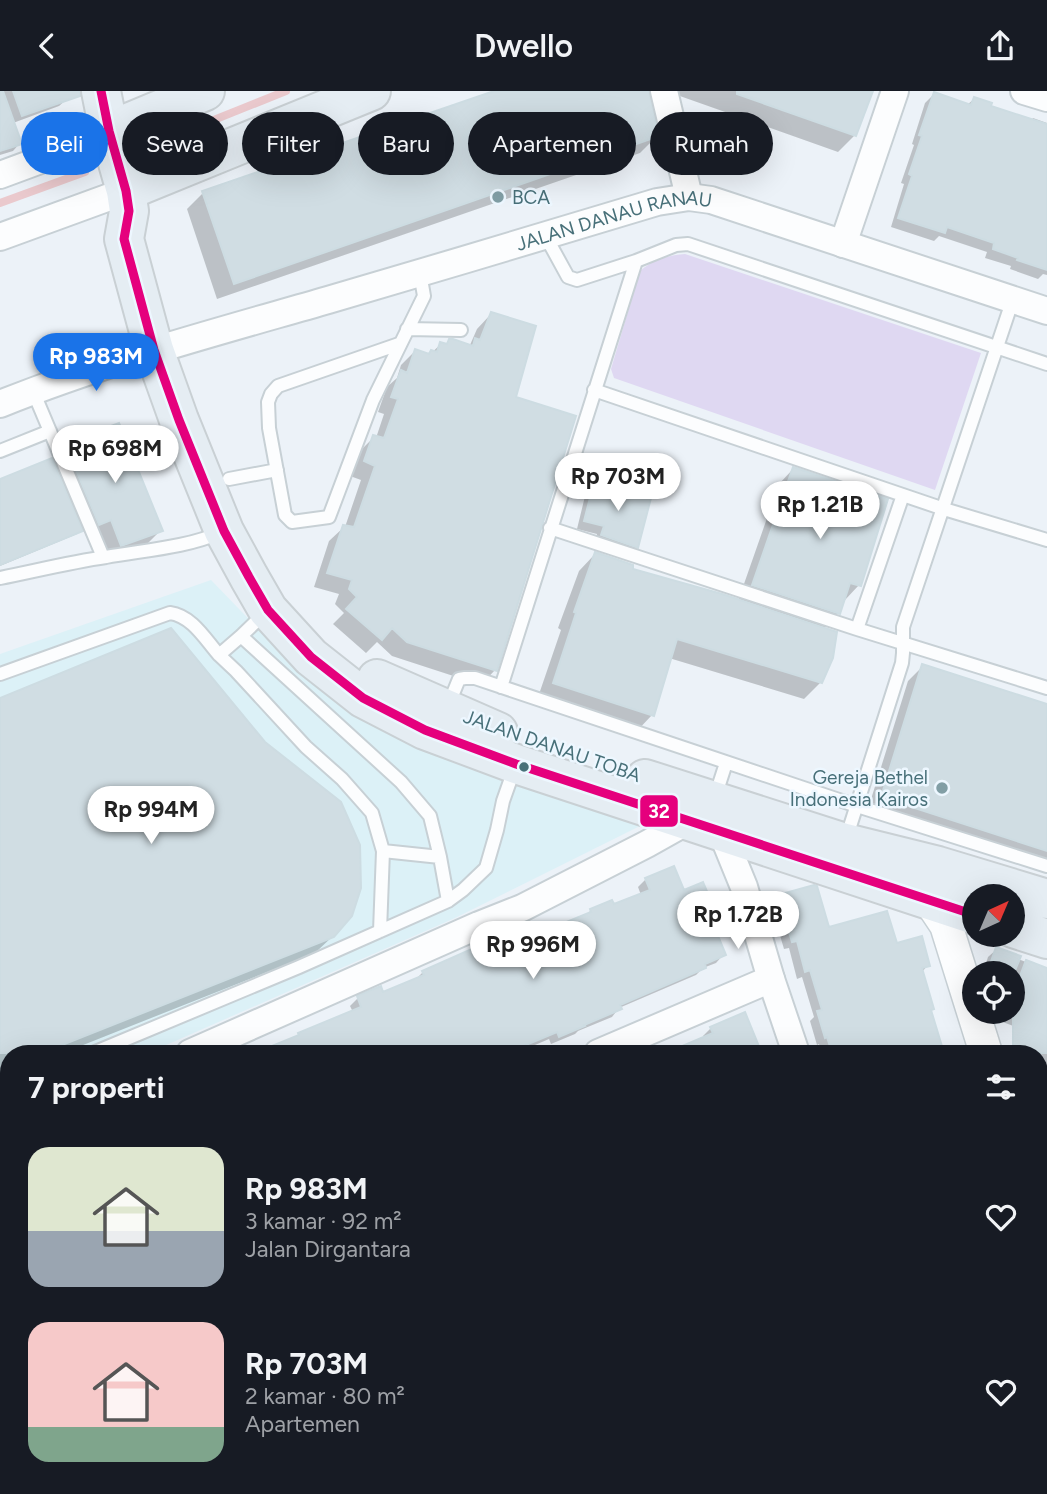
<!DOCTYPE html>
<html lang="id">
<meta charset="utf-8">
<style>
body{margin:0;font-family:Figtree,sans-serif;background:#242831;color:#f1f3f6;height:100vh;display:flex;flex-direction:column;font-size:26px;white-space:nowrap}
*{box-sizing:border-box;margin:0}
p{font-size:23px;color:#9ea1a6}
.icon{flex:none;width:38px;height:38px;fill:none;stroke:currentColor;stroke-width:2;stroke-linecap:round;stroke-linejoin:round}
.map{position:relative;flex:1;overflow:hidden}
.details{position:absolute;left:0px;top:954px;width:1048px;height:450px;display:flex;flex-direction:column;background:#171b24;border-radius:28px 28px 0 0;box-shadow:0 7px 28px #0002}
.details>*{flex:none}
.banner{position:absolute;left:21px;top:21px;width:1006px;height:63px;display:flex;gap:14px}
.needle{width:46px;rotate:44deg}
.tools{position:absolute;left:962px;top:793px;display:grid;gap:14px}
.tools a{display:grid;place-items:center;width:63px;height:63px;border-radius:50%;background:#171b24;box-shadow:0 7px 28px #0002;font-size:35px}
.price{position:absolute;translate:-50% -60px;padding:0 16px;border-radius:24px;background:#fff;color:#222;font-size:23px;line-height:46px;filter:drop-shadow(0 2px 4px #0008)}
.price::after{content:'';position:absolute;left:50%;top:42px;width:21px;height:16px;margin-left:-10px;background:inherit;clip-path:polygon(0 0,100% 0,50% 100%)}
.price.selected{background:#1a73e8;color:#fff}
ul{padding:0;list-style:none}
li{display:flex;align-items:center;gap:21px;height:175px;padding:0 28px}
li span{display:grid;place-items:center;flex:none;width:196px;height:140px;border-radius:21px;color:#555}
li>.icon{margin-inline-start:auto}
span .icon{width:84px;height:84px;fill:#fffc;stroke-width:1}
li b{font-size:30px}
h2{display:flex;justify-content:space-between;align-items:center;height:84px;padding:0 28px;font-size:30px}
.tag{padding:0 24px;border-radius:32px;background:#171b24;box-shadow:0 7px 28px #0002;font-size:24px;line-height:63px}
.tag.selected{background:#1a73e8;color:#fff}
header{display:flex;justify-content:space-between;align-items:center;height:91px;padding:0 28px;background:#171b24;font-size:32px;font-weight:600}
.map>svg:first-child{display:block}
.commercial{fill:#dcf1f7}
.green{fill:#dfd8f2}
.shadow{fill:#0003}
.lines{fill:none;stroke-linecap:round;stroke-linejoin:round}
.stream{stroke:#eac9cd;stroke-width:8}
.building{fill:#d0dde3;stroke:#cddce2;stroke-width:2}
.service-casing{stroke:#c7d0d5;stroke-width:16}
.minor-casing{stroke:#c7d0d5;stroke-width:30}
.tertiary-casing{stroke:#c7d0d5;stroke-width:35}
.primary-casing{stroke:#c9d0d4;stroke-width:42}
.service{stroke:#fcfdfe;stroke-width:12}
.minor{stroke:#fcfdfe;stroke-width:26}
.tertiary{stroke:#fcfdfe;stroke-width:32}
.primary{stroke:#e5edf3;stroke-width:38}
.bus-1-casing{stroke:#edf7ff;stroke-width:14}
.bus-1{stroke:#e5007d;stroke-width:9}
.poi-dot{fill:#819ea5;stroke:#edf7ff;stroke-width:2.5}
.bus-dot{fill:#487079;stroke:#edf7ff;stroke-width:2.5}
.labels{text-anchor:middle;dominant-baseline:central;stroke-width:5;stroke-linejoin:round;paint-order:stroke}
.poi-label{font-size:19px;fill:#487079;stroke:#edf7ff;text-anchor:start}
.street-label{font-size:19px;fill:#487079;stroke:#edf7ff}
.line-badge{stroke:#edf7ff;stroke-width:2.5}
.badge-label{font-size:19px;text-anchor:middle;font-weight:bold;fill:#fff}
</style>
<header><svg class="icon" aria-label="back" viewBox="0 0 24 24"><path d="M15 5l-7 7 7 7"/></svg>Dwello<svg class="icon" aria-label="share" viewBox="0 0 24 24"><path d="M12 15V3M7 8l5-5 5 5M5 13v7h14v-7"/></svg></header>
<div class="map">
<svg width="1047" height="1403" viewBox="0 0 1047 1403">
<rect width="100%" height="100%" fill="#ecf2f8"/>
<!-- commercial -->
<path class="commercial" d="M211,489l96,99 63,43 59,31 215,71 -189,94 -307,135h-139v62l-9,4v-465z"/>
<!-- green -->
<path class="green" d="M685,163l296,99 -46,137 -321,-112 -3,-9 29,-98c12,-11 29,-16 45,-17z"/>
<!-- shadow -->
<path class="shadow" d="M0,0h64l3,8 -8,7 -46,17 7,20 -7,8 -13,4z
M499,0h149l9,45 -17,17 -423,146 -30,-90 16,-16z
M678,0h194l-17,44 -17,17 -161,-57z
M934,3l33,11 7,-6 15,8 42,14 2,-3 14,5v152l-4,-1 -5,5 -28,-10 1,-3 -26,-8 2,-6 -48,-16 -5,5 -43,-14 13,-43 -3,-1 13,-38 -2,-1 13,-41z
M491,223l4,356 -14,15 -89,-29 -15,-14 -11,11 -33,-29 11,-11 -9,-9 4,-10 -25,-7 15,-46 15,-14h1l16,-47 -11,-4 9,-24 15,-15 2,1 8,-24 -6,-2 9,-25 10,-9 4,-13 14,-14 13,5 13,-12 4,1 5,-5 20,5 7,-16z
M79,349l82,90 -13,13 -40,14 -10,-26 -12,5 -3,-8 -6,6 -77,32v-85l54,-13 14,-13 -2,-3z
M793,378l66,116 -14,15 -3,-1 -4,14 -15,16 -2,53 -17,17 -135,-41 -17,57 -16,17 -99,-32 24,-70 -3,-2 21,-57 16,-17 36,16 107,31 41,-117z
M594,393l42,63 -8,8 -34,-11 3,-10 -20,-5 9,-37z
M923,575l124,39v166l-180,-59 41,-131z
M0,609l333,236 -18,17 -252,100h-54v22l-9,4z
M646,788l37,13 30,17 -6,6 17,39 -8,9 -13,5 -7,7 -77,33 -7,9 -34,14 -3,3 -24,10 -2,-5 -28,12 -1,2h-261l35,-14 5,-5 54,-22 -3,-6 8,-8 24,-4 32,-13 9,-9 59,-25 2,3 67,-20 35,-14 5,-6 22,-3 28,-12 -3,-8z
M779,806l49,32 67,17 33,19 -6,7 8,39 11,42h-119l-3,-9 -2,1 -7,-24 4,-4 -12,-40 -5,2 -8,-31 -5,1 -13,-44z
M997,858l21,10 29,11v119l-7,-3v-33h-28l9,-24 -21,-8 3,-10h10v-38h-30l5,-16z
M711,937l47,20 -4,4 1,1h-82l32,-14 -2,-3z
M1047,1012v28l-7,-3z
M9,1073v115l-9,5v-113z
M9,1243v111l-9,4v-111z
M1044,1247l3,10v146h-80l-3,-8h76v-147z
M51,1395h233l-20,8h-233z
M393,1395h243l-20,8h-243z
M756,1395h159l3,8h-181z"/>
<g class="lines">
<!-- stream -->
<path class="stream" d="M144,57l142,-57
M0,112l85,-31"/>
</g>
<!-- building -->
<path class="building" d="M0,0h3l19,53 -22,7z
M13,0h67v5l-58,20z
M494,0h155l10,45 -425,148 -32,-93z
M737,0h136l-17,45 -119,-42z
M934,1l37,13 3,-8 18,6 -1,3 56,18v146l-30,-10 1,-2 -25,-9 1,-6 -47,-16 -2,6 -47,-15 14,-42 -3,-2 13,-38 -3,-1z
M491,221l45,14 -20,71 60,19 -79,255 -90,-29 -15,-14 -10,12 -36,-31 11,-12 -8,-8 3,-9 -25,-7 16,-48 11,2 21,-61 -11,-5 9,-26 11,3 14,-39 -7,-2 10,-27 6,3 8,-24 14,5 2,-4 6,2 3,-10 7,2 2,-5h4l20,7 2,-8 5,2z
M119,332l44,108 -42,15 -10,-26 -12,5 -31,-73 13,-5 -3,-9z
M52,367l31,73 -83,34v-86z
M793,376l95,32 -27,87 -11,-3 -10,31 -88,-29z
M594,391l57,16 -13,50 -37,-13 3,-9 -20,-5z
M595,461l38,13v4l89,25 115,38 -4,26 -11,25 -145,-44 -23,77 -101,-33 23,-70 -2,-1z
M171,537l94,114 76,60 19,43 1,43 -9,28 -18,21 -292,116h-42v-355z
M922,573l125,40v147l-166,-54z
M674,775l10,24 19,-8 12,28 -7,2 18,43 -21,9 1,4 -86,37 2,4 -38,16 1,1 -26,11 -2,-5 -36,15 3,6h-269l44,-18 -1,-2 63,-26 -4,-11 2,-1 22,-9 2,6 41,-17 -2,-4 61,-27 2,4 26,-11 2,3 37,-16 2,4 39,-16 -1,-3 22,-9 2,4 36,-14 -5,-12z
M814,794l3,1 12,41 58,-16 10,32 25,-7 8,30 -8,2 12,41 -3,1 13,43h-112l-5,-16 -2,1 -8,-27 5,-1 -12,-40 -5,2 -8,-31 -5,1 -14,-47z
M996,856l25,9 -7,17h-27z
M1026,869l21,8v85h-34v-38l-6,-2 6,-2v-16z
M745,921l15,37 -12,4h-82l47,-20 -3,-6z"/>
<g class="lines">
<!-- service casing -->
<g class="service-casing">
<path id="service" d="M545,144l23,42 9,3 59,-19
M407,238l54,1
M399,253l-121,42 -7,8 -3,8 1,26 16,87 7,7 37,-5 44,-117 51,-104 -4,-23
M594,299l350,119 103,31
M33,300l70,166
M0,360l50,-20
M229,388l48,-9
M550,437l307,101 190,59
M0,487c35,-7 71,-16 106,-21 39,-7 79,-9 116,-25
M264,523l-23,22 160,146 29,34 10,41 8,44
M857,538l46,-134
M241,545l-22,19 17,16 70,76 36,32 30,34 11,38 -3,80
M0,583l170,-61c22,3 35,26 49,42
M501,596l135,-426 40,-16 12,-1 359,120
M448,615l11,-27 6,-1h10l382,128 190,60
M715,706l11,-34
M846,748l56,-176 1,-10v-26l110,-328
M383,760l57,6
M93,962l206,-86 149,-66 15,-11 23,-22 11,-38 6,-29 12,-34
M0,1002l9,-4"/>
</g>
<!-- minor casing -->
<g class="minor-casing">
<g id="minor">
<path d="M664,0l25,106"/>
<path d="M1024,0l23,7"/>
<path d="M0,84l81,-30 28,-14"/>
<path d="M0,146l126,-46"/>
<path d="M843,153l52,-153"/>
<path id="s1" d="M0,313c107,-43 217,-72 328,-104 110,-32 219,-65 329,-98l32,-5 22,3 336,111"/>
<path d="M722,742l22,54 27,92 25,74"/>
<path d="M190,962l289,-128 43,-17 125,-64 41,-23"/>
<path d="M598,962l173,-74"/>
<path d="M0,1047l9,-4"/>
<path d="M1040,1066l7,2"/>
<path d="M0,1220l9,-4"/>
<path d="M0,1373l9,-4"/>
<path d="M949,1395l4,8"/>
<path d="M308,1403l19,-8"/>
<path d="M665,1403l18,-8"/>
</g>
</g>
<!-- tertiary casing -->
<g class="tertiary-casing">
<path id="tertiary" d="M933,796l-3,14 16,24 40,128
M1040,1129l7,23"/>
</g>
<!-- primary casing -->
<g class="primary-casing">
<path id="primary" d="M101,0l8,40 17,60 3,20 -5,28 30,111 25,70 45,111 25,46 19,33 43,47 52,41 62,32 91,34 459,151
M109,40l96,-40
M126,100l245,-100
M377,588l121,53
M645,688l200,64 93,23 109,33
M1013,837l34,11"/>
</g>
<!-- service -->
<use href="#service" class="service"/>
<!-- minor -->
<use href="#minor" class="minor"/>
<!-- tertiary -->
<use href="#tertiary" class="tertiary"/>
<!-- primary -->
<use href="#primary" class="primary"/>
<!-- bus-1 casing -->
<g class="bus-1-casing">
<path id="bus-1" d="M101,0l8,40 17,60 3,20 -5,28 30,111 25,70 45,111 25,46 19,33 43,47 52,41 62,32 91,34 459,151"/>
</g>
<!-- bus-1 -->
<use href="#bus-1" class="bus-1"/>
</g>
<!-- markers -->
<g class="poi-dot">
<circle cx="498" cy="106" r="7"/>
<circle cx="942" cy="697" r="7"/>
</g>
<circle class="bus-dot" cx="524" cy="676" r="6"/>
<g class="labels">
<!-- poi labels -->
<g class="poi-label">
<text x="512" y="106">BCA</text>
<text x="928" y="686" text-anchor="end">Gereja Bethel<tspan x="928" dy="22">Indonesia Kairos</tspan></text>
</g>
<!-- street labels -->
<g class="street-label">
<text stroke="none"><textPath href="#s1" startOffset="642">JALAN DANAU RANAU</textPath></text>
<text transform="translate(552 655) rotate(19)">JALAN DANAU TOBA</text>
</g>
</g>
<rect class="line-badge" x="639" y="703" width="40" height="34" rx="7" fill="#e5007d"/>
<g class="badge-label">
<text x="659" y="727">32</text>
</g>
</svg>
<div class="tools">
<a><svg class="needle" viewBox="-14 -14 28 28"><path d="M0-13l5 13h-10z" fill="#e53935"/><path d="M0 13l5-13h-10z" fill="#9ea1a6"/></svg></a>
<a><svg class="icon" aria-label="locate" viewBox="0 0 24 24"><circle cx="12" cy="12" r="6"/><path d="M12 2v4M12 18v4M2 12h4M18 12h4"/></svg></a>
</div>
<b class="price selected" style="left:96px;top:302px">Rp 983M</b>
<b class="price" style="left:115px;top:394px">Rp 698M</b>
<b class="price" style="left:618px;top:422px">Rp 703M</b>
<b class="price" style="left:820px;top:450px">Rp 1.21B</b>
<b class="price" style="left:151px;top:755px">Rp 994M</b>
<b class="price" style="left:738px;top:860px">Rp 1.72B</b>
<b class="price" style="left:533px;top:890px">Rp 996M</b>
<div class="banner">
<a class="tag selected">Beli</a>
<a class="tag">Sewa</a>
<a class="tag">Filter</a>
<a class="tag">Baru</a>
<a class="tag">Apartemen</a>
<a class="tag">Rumah</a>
</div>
<section class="details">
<h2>7 properti<svg class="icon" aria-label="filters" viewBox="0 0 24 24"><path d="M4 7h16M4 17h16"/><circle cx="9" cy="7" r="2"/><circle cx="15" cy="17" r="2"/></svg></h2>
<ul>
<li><span style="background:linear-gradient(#dfe7d0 60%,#9aa5b1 0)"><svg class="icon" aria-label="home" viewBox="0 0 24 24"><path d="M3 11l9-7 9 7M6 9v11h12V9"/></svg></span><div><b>Rp 983M</b><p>3 kamar · 92 m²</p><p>Jalan Dirgantara</p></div><svg class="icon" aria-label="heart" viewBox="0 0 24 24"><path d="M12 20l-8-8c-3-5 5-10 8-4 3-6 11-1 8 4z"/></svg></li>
<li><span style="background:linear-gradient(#f6c9c9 75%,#7fa58c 0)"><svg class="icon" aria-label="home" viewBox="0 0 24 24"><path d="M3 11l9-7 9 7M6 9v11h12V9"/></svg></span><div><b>Rp 703M</b><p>2 kamar · 80 m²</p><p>Apartemen</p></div><svg class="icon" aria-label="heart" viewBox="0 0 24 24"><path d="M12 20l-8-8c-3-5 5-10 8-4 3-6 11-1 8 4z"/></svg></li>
</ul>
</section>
</div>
